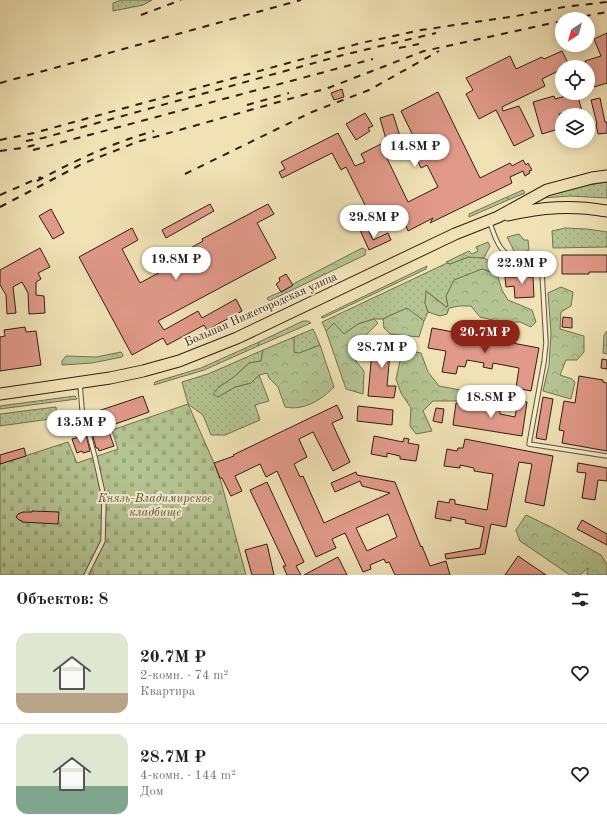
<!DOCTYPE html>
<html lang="ru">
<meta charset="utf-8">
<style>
body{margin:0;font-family:"Old Standard TT",serif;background:#f2f2f2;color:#222;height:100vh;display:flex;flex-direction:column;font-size:15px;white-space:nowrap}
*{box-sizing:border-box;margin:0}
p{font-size:13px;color:#767676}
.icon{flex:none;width:22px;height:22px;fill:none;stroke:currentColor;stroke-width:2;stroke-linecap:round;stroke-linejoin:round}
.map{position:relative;height:575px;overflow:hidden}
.sheet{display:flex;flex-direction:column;background:#fff;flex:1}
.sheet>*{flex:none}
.needle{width:26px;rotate:217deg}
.controls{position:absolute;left:555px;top:12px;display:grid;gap:8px}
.controls a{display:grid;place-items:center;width:40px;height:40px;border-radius:50%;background:#fff;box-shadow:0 2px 10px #0003;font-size:20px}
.price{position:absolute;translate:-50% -34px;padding:0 9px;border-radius:14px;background:#fff;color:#222;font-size:13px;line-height:26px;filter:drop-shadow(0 1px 2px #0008)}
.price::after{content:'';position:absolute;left:50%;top:24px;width:12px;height:9px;margin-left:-6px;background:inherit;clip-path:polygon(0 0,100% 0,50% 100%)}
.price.current{background:#8f2418;color:#fff}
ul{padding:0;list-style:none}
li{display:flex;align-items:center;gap:12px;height:100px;padding:0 16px}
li+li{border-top:1px solid #e0e0e0}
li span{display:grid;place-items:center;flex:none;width:112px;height:80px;border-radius:12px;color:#555}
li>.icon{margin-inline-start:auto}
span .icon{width:48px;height:48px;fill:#fffc;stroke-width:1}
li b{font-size:17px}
h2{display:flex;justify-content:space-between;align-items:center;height:48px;padding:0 16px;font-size:17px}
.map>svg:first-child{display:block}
.grass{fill:url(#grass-dots);stroke:#727154}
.forest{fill:url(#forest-crowns);stroke:#727154}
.cemetery{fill:url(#cemetery-stones);stroke:#727154}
.building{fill:#e19989;stroke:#311e15;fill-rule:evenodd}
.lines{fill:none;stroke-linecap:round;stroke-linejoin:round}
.service-casing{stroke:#614f3d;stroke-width:5.5}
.primary-casing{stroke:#311e15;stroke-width:13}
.service{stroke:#f5eccf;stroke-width:3.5}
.primary{stroke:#f0e2b5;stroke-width:11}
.rail{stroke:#311e15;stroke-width:2;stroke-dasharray:7 7;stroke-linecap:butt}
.labels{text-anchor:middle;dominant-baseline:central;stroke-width:4;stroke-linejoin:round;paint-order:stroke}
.street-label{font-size:12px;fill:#311e15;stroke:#f5eccf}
.park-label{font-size:12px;font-style:italic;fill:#58503a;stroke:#f5eccf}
</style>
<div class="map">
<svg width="607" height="575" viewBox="0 0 607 575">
<defs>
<pattern id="grass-dots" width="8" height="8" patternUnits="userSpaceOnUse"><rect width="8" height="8" fill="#b4c492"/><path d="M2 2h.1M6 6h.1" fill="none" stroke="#9ba87d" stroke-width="1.8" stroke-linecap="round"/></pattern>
<pattern id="forest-crowns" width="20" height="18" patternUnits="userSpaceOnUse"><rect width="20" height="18" fill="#b4c492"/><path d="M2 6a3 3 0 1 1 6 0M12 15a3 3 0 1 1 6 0" fill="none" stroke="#9ba87d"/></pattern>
<pattern id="cemetery-stones" width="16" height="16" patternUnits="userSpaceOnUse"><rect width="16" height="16" fill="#b4c492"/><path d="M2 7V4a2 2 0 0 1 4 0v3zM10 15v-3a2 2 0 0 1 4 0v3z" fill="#9ba87d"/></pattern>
</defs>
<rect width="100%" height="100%" fill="#f0e2b5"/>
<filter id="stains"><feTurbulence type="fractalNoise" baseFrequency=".005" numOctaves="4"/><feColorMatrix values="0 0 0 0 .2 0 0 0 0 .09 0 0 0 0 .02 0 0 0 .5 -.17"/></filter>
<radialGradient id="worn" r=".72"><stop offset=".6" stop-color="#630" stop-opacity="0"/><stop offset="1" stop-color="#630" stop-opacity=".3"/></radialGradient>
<!-- grass -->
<path class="grass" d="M121,0h31l-9,5 -30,6v-8z
M607,182v16l-37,-2 -27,2v-3l34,-8z
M523,190l2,3 -17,7 -1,-3z
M565,228l22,1 20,3v15l-54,1 -1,-17z
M468,257l16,1 13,7v9l-15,-5 -36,27 2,10 -2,1 -8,-7 -11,-8 -2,11 3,9 -4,9 -17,-12 -16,6 -8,4h-9l-16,5 -14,10 -10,-10 -8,7 -4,-9 125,-59 3,1z
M313,329l7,16 -21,9 -6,-2 1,-15z
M259,342l-1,4 -54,24 -50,15 1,-3 46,-14z
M263,350l-2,11 -12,2 -15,14 -15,10 -1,10 17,-10 16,-4 8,-8 10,26 -14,4 5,15 -35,15h-14l-8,-20 -15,-11 -6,-22 26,-8z
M75,396l2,3 -77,10v-3z
M56,407l1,11 -57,8v-12z"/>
<!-- forest -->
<path class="forest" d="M507,197l1,3 -39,17v-3z
M519,234l5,6h4l1,10 -13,5 -9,-18z
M488,242l2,4 -6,12 -16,-1 -18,7 -4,-2 23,-11 3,3 6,-3 -2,-4z
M362,248l4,2 -1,5 -96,46 -2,-3c9,-5 21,-7 28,-15z
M427,266l-1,3 -103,49 -2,-1z
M482,269l15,5 5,16 6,10 24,10 4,12 -5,5 -11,-5h-19l-21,-5 -9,-11h-12l-10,2 -2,6 -7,2 -12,-4 -3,-9 1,-12 20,16 2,-1 -2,-10 8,-16z
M561,287l12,5 -2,14 -10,6 -1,17 24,7v16l-7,8h-11l-6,15 12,4 3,3 -4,17 -28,-8 6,-26 2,-32 -3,-40z
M407,308l17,13 -5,16 -29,-3 -6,-6 -1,-9 8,-4z
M374,319l4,4 -18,18 -5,19 9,11 -1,23 -17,-5 -20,-58 8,-8 10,11 14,-10z
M303,321h5l3,2 -53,23 1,-4z
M607,331v23l-4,-1 1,-18z
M294,337v15l5,1 21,-8 14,42c-13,13 -30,24 -49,20l-7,-20 -9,-9 -2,-5 -8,2 -8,8 -16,4 -17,10 -5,-3 6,-7 15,-10 15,-14 12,-2 2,-11z
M409,351l12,2 7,19 11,14 38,7v6l-10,2h-34l-10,10 9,20 -16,3 -6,-8 1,-18 -10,-15 -5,-14 4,-18z
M121,352l2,3 -1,2 -30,6 -30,2v-4l4,-5 30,1z
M526,515l25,12 50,28 6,10v10h-20l1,-7 -8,7h-10l-50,-34 -4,-11z"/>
<!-- cemetery -->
<path class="cemetery" d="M188,404l26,59 6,15 26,97h-246v-111l68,-22 9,21 41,-14 -6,-19z"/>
<!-- building -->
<path class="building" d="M607,33v50l-13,4 -6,-20h-1l-2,-6 16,-5 -7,-17z
M562,51l8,16h-8v2l-20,10 3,7 -43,21 1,4 16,-5 15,30 -20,10 -18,-36 -17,9 -13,-25 7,-4 -7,-12 44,-22 6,13 26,-12 2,2z
M342,89l2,8 -10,3 -3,-7z
M438,92l42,86 30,-15 2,3 11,-6 3,5 2,-2 4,7 -3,1 1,2 -5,3 -2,-5 -13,6 2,6 -82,40 3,-5 -25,13 -5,-12 -6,3 -6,-14 -20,9 -25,-50 -5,3 -9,-17 -50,25 -3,-6 6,-3 -4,-7 57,-29 17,33 10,-4 -4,-8 22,-11 5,8 -4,1 24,50 30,-15 -11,-22 -6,3 -8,-17 6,-3 -18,-37z
M577,93l6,22h-9l-1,-5 -14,4 3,14 -20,6 -9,-32 21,-6 1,3z
M600,98l5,24h2v11l-9,1 -2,-10h1l-6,-24z
M365,113l8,13 -5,2 2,3 -14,9 -10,-16z
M393,114l10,32 -14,4 -9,-32z
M210,204l4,7 -48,27 -4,-8z
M268,204l6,10 -17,9 19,35 -118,63 6,9 34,-19 4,7 34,-19 6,12 -35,19 -3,-5 -37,20 -4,-7 -31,17 -53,-98 53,-29 6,12 -16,9 18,34 50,-27 -3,-6 16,-9 -1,-2z
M51,209l13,24 -11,6 -14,-23z
M367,227l6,13 15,-7 3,7 -22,10 -9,-20z
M40,248l10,19 -12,6 3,6 -5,3v13l8,1 1,17 -16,1 -1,-21 -6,-11 -9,5 3,26 -9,1 -1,-19 -6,-10v-15z
M562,255h45v17h-18v2h-27z
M518,272h10v5h5l1,20 -19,1 -1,-12 -8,1 -1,-10h13z
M286,274l7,11 -12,7 -5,-8 4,-3 -1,-3z
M563,317l9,1v10l-10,-1z
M25,327l1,5 10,-1 5,34 -41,6v-34l5,-1 -1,-6z
M432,328l107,20 -8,43 -15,-3 3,-20 -26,-5 -1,6 -9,-2 1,-4 -17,-3 -2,7 -7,-1 -2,8 -14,-2 4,-21 -18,-3z
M373,340l27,2 -1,12 -9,-1 -3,33h9l-2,12 -26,-2z
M602,359l5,1v9l-6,-1z
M579,376l24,4v2l4,1v68l-45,-8 2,-12 -5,-1 5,-29 11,2z
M143,396l6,16 -42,15 7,19 -15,5 -1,-3h-2l-4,-15 6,-3 -6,-17z
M543,397l10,2 -7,41 -10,-2z
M518,401l9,1 -5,34 -69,-11 3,-22 44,7v4l15,3z
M337,405l6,13 -11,5 18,39 -17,9 -20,-39 -14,7 8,18 -13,7 6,13 3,-1 21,47 66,-30 -28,-7 -2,-5 -25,11 -4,-9 25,-11 1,3 38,7 26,65 1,-1 8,20 16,-5 4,14h-55l-6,-13 -3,1 -2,-4 -14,6 1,4 -8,3 -18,-39 -13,6 4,9 -20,9 -39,-86 -11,6 -6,-13 -25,12 7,15 -11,5 -9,-18h-2l-6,-15 20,-7 -1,-1zM388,514l9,23 -30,14 -11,-23z
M358,406l35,4 -1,15 -35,-4z
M436,408l8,1 -2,14 -9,-2z
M86,435l4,16 -7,2 -1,-2 -5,2 -5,-14z
M374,436l29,6 1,-4 5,1 -1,4 11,2 -3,16 -16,-2v-3l-13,-3v4l-16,-3z
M465,439l88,17 -9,50 -19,-4 7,-38 -13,-2 -13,65 -15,-3 -6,30 -39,5 -1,-5 35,-6 4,-21 -19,-4 1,-3 -15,-3v4l-16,-3 3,-17 11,2 1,-4 5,1v4l32,6 6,-36 -19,-3v-3l-14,-3v3l-16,-2 3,-17 10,2 1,-3h5z
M24,448l2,8 -26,8v-9z
M578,463l29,5v13l-9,-1 -3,20 -13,-2 4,-25 -9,-1z
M267,482l37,80 -8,4 5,9h-14l-4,-9h3l-36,-76z
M32,511l27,1 -1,12 -36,-2v-1l-3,-1 -3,-3 2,-3 5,-2h9z
M582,520l25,14v11l-30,-16z
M267,544l7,31h-22l-7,-25z
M518,556l28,19h-41z
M338,557l9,18h-43z"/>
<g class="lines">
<!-- service casing -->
<g class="service-casing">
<path id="service" d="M490,223c5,14 10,34 29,35 7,0 15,-2 22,-3l5,88 -2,19 -15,82 78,12
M80,384l2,25 13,48 9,41 -1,43 -17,34"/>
</g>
<!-- primary casing -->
<g class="primary-casing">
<path id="primary" d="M508,215c35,-8 63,-10 99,-4
M0,394l110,-16 33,-7 36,-10 58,-23 218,-104 43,-17 49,-27 45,-12 15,-2"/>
</g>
<!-- service -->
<use href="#service" class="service"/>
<!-- primary -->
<use href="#primary" class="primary"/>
<!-- rail -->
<path class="rail" d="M141,15l40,-15
M570,19l37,-7
M399,48l20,-4
M0,83l301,-83
M247,105l42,-12
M0,140l34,-7 327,-90 60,-13 95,-14 48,-9 43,-5
M26,141l17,-3 300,-83 93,-22
M33,150l340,-91
M0,151l22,-3 17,-4
M185,174l127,-62 57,-22 70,-39
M37,181c39,-21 75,-38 117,-50
M0,195l41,-18
M0,207l82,-43 55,-22 191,-54 96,-37 138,-30"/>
</g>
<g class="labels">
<!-- street labels -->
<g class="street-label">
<text transform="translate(261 310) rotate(-24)">Большая Нижегородская улица</text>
</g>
<!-- park labels -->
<g class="park-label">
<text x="155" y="499">Князь-Владимирское<tspan x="155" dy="14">кладбище</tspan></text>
</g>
</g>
<rect width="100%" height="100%" filter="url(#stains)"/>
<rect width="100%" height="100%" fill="url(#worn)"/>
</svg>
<div class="controls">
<a><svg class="needle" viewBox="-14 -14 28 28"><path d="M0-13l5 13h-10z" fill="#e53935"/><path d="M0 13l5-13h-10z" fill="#767676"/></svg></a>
<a><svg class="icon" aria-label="locate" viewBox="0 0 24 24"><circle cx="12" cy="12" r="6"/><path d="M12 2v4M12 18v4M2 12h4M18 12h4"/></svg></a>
<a><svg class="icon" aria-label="layers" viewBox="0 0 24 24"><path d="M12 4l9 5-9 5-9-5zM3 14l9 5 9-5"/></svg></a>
</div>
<b class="price" style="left:415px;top:168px">14.8M ₽</b>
<b class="price" style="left:374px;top:239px">29.8M ₽</b>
<b class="price" style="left:176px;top:281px">19.8M ₽</b>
<b class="price" style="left:522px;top:285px">22.9M ₽</b>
<b class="price current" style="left:485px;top:354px">20.7M ₽</b>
<b class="price" style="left:382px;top:369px">28.7M ₽</b>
<b class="price" style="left:491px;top:419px">18.8M ₽</b>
<b class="price" style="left:81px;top:444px">13.5M ₽</b>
</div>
<section class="sheet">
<h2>Объектов: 8<svg class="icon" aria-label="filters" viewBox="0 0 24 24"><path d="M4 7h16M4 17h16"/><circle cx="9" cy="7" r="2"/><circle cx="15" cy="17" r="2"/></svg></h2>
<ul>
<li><span style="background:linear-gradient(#dfe7d0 75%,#b9a48a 0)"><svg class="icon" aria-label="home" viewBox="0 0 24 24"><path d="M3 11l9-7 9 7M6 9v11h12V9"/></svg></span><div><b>20.7M ₽</b><p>2-комн. · 74 m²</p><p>Квартира</p></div><svg class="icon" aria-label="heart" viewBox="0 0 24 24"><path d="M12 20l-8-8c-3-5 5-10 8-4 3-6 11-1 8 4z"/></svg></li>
<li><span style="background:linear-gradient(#dfe7d0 65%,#7fa58c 0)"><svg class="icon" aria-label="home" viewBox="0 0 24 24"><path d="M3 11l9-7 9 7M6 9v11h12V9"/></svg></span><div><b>28.7M ₽</b><p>4-комн. · 144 m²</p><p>Дом</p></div><svg class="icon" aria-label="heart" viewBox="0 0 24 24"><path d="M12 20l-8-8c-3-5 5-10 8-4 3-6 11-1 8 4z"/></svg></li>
</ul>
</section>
